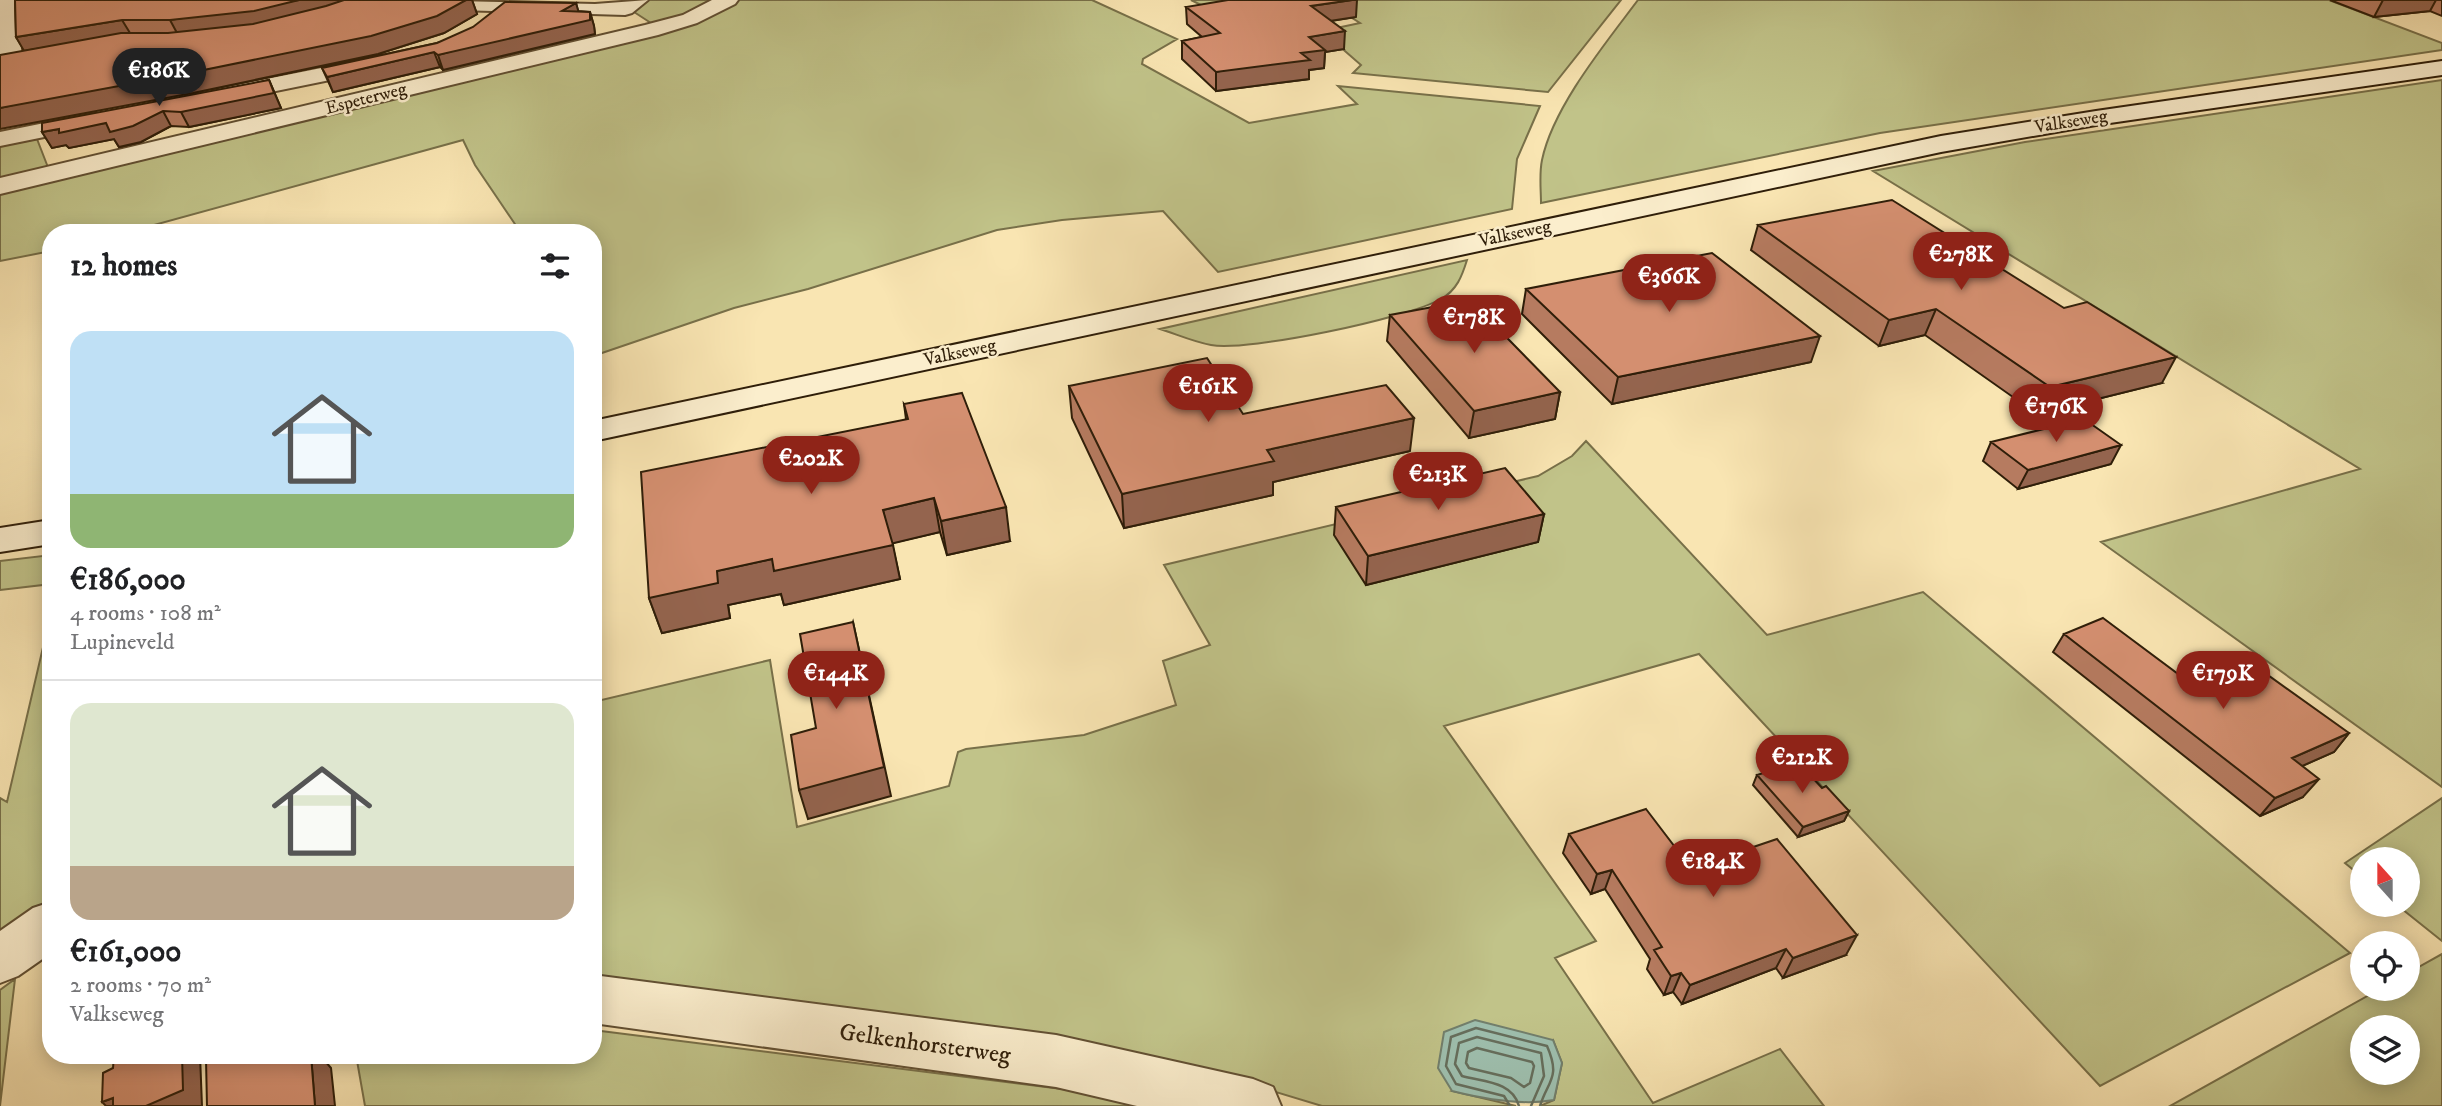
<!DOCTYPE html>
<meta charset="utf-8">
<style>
body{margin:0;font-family:"IM FELL DW Pica",serif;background:#f2f2f2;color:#202124;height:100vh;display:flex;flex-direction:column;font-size:26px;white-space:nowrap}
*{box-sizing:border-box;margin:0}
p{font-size:23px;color:#757577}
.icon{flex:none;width:38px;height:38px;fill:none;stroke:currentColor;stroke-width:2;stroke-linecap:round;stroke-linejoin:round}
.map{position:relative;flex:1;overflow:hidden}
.sheet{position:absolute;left:42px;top:224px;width:560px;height:840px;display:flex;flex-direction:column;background:#fff;border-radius:28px;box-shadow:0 4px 18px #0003}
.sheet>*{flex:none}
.needle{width:46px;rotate:339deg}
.tools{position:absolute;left:2350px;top:847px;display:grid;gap:14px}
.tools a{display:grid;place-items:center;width:70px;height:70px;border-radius:50%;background:#fff;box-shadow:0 4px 18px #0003;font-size:35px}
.price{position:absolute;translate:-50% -60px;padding:0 16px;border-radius:24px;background:#8f2418;color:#fff;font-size:23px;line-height:46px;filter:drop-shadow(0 2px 4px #0008)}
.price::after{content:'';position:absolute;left:50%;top:42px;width:21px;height:16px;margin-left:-10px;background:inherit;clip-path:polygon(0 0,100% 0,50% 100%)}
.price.selected{background:#222;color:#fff}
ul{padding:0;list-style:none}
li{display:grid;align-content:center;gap:14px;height:371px;padding:0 28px}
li+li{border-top:2px solid #e0e0e0}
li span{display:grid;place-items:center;height:217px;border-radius:21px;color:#555}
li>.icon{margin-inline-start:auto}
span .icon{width:126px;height:126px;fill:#fffc;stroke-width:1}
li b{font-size:30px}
h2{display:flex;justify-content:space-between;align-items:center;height:84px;padding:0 28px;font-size:30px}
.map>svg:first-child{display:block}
.green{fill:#c1c389;stroke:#787049;stroke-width:2;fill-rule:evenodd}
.water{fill:#9ebfae;stroke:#727f6c;stroke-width:2}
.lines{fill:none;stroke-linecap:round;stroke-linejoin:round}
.shore{stroke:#666e5c;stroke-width:2.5}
.minor-casing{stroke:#625033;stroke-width:4}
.secondary-casing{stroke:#2f1e09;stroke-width:4}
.minor{fill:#fbeecd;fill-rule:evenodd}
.secondary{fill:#fbeecd;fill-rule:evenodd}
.wall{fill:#b67b60;stroke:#2f1e09;stroke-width:2}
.shaded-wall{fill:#94644e;stroke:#2f1e09;stroke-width:2}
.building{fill:#d48f70;stroke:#2f1e09;stroke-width:2}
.labels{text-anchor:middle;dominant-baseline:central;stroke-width:5;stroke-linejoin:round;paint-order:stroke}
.far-street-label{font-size:18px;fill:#2f1e09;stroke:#fbeecd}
.near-street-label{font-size:24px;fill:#2f1e09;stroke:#fbeecd}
</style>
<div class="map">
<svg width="2442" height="1106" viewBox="0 0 2442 1106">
<rect width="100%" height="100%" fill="#f9e5b2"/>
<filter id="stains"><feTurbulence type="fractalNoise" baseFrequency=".00286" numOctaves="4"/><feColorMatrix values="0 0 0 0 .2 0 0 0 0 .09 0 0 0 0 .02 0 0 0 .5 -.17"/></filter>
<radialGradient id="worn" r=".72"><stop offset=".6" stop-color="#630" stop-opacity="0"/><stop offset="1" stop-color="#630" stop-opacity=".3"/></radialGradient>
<!-- green -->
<path class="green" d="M645,0h71l-27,14 -35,11 -23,-15z
M732,0h360l85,39 -34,20 -1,5 107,59 108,-19 -19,-18 202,20 -23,53 -5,50 -294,63 -55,-61 -101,9 -65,10 -189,59 -74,19 -135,46 -6,-9v-112h-72l-46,-68 -12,-25 -338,93h-74v18l-51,10v-71l579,-141z
M1191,0h430l-73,92 -195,-19 8,-8 -39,-34 38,-8 -32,-20 -115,8z
M1638,0h691l113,43v7l-562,83 -339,70c0,-13 -2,-29 1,-43 11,-53 63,-116 96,-160z
M2442,80v707l-341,-245 259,-73 -487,-298 152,-29z
M37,139l12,31 -49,12v-36z
M1467,260c-5,16 -10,30 -26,39 -33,19 -193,53 -230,46 -17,-3 -35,-11 -51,-16z
M1586,441l181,194 156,-43 427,361 -250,133 -401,-432 -255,72 152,215 -41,17 98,145 127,-54 44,57h-284l14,-6 8,-37 -9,-23 -101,51 64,15h-194l-99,-30 -630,-86v-288l177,-42 27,167 152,-41 9,-34 8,-3 118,-14 92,-30 -13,-44 47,-16 -46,-80 374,-89 34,-20z
M51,555v29l-51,6v-29z
M51,613v291l-51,40v-146l7,4z
M2442,798v143l-45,-36h11v-46h-46v18l-17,-14z
M2442,954v152h-272l210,-117h28v-16zM2362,1027h46v46h-46z
M15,979l-15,127v-116z
M593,1030l485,61 70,15h-783l-9,-51h237z"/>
<!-- water -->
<path class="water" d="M1475,1020l78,20 9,23 -8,37c-32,6 -70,-1 -102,-9l-14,-23 6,-36z"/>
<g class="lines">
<!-- shore -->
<path class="shore" d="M1477,1048l55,14 2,4 -4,17 -6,4 -13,-9 -42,-10 -3,-5 2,-11z
M1510,1106l-6,-10 -48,-12 -10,-18 5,-29 25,-9 71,18c14,32 1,34 -7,60
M1519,1106c-7,-25 -36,-24 -57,-30l-7,-12 4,-21 18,-6 64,16 3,23 -13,30"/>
<!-- minor casing -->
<g class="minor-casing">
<path id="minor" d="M0,0h18l4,63 -3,5h-16l-3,-5z
M413,0l182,4 53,-4 -16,13 -7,2 -204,-6 -7,-2 -3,-4z
M712,0h26l-3,4 -38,19 -39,12 -658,159v-16l645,-153 38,-10z
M376,57l8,2 3,5 -3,5 -162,33 -8,-2 -4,-5 4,-5 8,-2z
M94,113l9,2 3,5 -3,5 -103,21v-14z
M51,902v51l-33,23 -18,7v-52l33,-23z
M593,975l463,60 197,44 20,8 8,19h-144l-81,-19 -463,-64z"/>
</g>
<!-- secondary casing -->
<g class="secondary-casing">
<path id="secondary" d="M2442,61v14l-346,50 -155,27 -1348,289v-20l1348,-285 155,-25z
M51,520v24l-51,8v-24z"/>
</g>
<!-- minor -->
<use href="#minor" class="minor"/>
<!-- secondary -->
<use href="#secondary" class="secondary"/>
</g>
<!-- wall -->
<path class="wall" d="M15,0h457l5,14 -33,19 -66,21 -185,39 -169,-43 -8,-13z
M2330,0h112v16l-12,-5 -56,6z
M576,3l2,8 12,1 4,14 1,8 -152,36 -3,-3 -107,25 -11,-24 115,-25z
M1186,7l170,10 -25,4 13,28 -19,3 -1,16 -15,2v9l-93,12 -34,-32v-18l20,-4 -15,-13z
M269,80l12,28 -92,19 -18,-1 -30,16 -22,5 -5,-8 -45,9 -3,-3 -14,3 -10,-16z
M1758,225l404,158 -125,31 -112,-79 -46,11 -128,-96z
M1526,289l285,73 -199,42 -90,-90z
M1390,315l170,77 -5,27 -86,19 -82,-97z
M1069,386l174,28 167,37 -137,31v13l-149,33 -52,-110z
M904,404l106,137 -63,14 -7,-23 -48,11 8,36 -116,26 -3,-11 -53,11 2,13 -68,15 -13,-35 257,-179z
M1991,442l120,22 -93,25 -35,-28z
M1336,507l208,7 -6,28 -172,43 -32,-50z
M2064,634l137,57 148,42 -15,19 -32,14 1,31 -43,19 -207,-164z
M1757,775l65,13 27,23 -5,10 -46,16 -45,-52z
M1569,834l122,34 155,87 -63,23 -7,-10 -94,36 -9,-12 -9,3 -17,-26 3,-10 -45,-70 -14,5 -28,-41z"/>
<!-- shaded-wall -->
<path class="shaded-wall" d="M299,0h47l-29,10 -56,14 -84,9 -7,-13z
M466,0h6l5,14 -33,19 -66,21 -185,39 -193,36v-21z
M1352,0h5l-1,17 -46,7 1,-18z
M2383,0h53l-6,11 -56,6z
M576,3l4,14 -18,-6z
M590,12l4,14 1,8 -152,36 -5,-15z
M122,20l8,13 -106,18 -8,-14z
M1345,31l-1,18 -19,3 -1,16 -15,2v9l-93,12v-19l85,-19 8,-16z
M434,52l6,15 -107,25 -6,-15z
M269,80l12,28 -92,19 -8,-15z
M163,111l8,15 -30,16 -22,5 -5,-8 -45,9 -3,-3 -14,3 -10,-16 17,-3 47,-6z
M1936,309l-11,26 -46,11 10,-26z
M1820,336l-9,26 -199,42 6,-27z
M2176,357l-14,26 -125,31 13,-27z
M1560,392l-5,27 -86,19 5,-27z
M1414,418l-4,33 -137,31v13l-149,33 -2,-34 145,-44z
M2121,445l-10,19 -93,25 10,-19z
M934,498l6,34 -50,12 -7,-34z
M1006,507l4,34 -63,14 -6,-34z
M1544,514l-6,28 -172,43 2,-29z
M893,545l7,34 -116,26 -3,-11 -53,11 2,13 -68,15 -13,-35 68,-27 55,-12z
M853,622l38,174 -83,23 -9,-29z
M2349,733l-15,19 -57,25 15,-19z
M2319,779l-16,18 -43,19 15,-18z
M1849,811l-5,10 -46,16 5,-10z
M1612,870l-7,19 -14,5 6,-20z
M1857,935l-11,20 -63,23 10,-20z
M1786,949l-10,19 -94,36 8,-19z
M1681,973l-8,19 -9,3 7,-19z
M182,1055h18l2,51h-56z
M311,1055h9l11,13 4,38h-20z
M113,1098l9,8h-16l-4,-4z"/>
<!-- building -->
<path class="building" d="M15,0h284l-45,11 -84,9h-48l-106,17z
M344,0h122l-29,16 -66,20 -187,38 -184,34v-53l121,-22h47l85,-9 73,-18z
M1228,0h124l-41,6 34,25 -36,6 16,13 -24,3 9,7 -94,12 -34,-31 38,-8 -34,-26z
M505,2l71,1 -14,8 28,1v8l-152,35 -4,-3 -107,25 -5,-9 115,-25 36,-16z
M269,80l5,13 -93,19 -18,-1 -30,15 -23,6 -4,-9 -47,10v-4l-17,3v-9z
M1892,200l172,108 23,-6 89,55 -126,30 -114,-78 -47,11 -131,-95z
M1712,253l108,83 -202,41 -92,-88z
M1470,300l90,92 -86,19 -84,-96z
M1207,358l36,56 143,-29 28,33 -147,32 7,11 -152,33 -53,-108z
M962,393l44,114 -65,14 -7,-23 -51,12 10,35 -119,26 -2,-12 -55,12 1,12 -69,15 -8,-126 267,-53 -4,-15z
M2084,419l37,26 -93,25 -37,-28z
M1505,468l39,46 -176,42 -32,-49z
M2103,618l98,73 57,-23 91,65 -57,25 27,21 -44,19 -211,-164z
M853,622l31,145 -85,23 -8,-55 25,-7 -16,-94z
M1798,762l24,26 4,-2 23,25 -46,16 -46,-52z
M1646,809l45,59 86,-29 80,96 -64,23 -7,-9 -96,36 -9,-12 -10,3 -17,-26 8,-3 -50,-77 -15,4 -28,-40z
M114,1055h68l1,35 -37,16h-33v-8l-11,4 1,-29 10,-5z
M214,1055h97l4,51h-108l-1,-47z"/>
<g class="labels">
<!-- far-street labels -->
<g class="far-street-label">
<text transform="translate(366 99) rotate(-14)">Espeterweg</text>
<text transform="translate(2071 122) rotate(-9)">Valkseweg</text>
<text transform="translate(1515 234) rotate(-12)">Valkseweg</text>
<text transform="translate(960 353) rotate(-12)">Valkseweg</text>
</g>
<!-- near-street labels -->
<g class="near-street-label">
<text transform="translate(925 1044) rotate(8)">Gelkenhorsterweg</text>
</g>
</g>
<rect width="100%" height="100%" filter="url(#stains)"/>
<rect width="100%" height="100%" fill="url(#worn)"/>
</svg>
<div class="tools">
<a><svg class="needle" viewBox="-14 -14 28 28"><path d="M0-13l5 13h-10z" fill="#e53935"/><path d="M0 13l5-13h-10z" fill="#757577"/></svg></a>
<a><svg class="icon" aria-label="locate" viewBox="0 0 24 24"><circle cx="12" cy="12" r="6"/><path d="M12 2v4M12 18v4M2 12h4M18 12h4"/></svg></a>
<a><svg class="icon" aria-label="layers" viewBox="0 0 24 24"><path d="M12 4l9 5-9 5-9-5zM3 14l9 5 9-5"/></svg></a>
</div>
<b class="price selected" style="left:159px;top:108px">€186K</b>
<b class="price" style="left:1961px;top:292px">€278K</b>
<b class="price" style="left:1669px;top:314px">€366K</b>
<b class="price" style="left:1474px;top:355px">€178K</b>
<b class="price" style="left:1208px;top:424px">€161K</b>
<b class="price" style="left:2056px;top:444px">€176K</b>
<b class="price" style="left:811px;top:496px">€202K</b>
<b class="price" style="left:1438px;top:512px">€213K</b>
<b class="price" style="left:836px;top:711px">€144K</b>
<b class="price" style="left:2223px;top:711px">€179K</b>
<b class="price" style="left:1802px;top:795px">€212K</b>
<b class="price" style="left:1713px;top:899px">€184K</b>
<section class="sheet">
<h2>12 homes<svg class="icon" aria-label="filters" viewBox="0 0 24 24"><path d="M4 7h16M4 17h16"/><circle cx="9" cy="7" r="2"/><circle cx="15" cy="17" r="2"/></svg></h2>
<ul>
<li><span style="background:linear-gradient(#bfe0f5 75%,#8fb573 0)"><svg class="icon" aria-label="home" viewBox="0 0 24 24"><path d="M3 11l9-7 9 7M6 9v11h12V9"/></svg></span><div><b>€186,000</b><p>4 rooms · 108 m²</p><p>Lupineveld</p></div></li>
<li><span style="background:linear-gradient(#dfe7d0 75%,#b9a48a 0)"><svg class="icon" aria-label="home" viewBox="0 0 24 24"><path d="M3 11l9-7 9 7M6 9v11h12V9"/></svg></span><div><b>€161,000</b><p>2 rooms · 70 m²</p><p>Valkseweg</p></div></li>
</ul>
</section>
</div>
